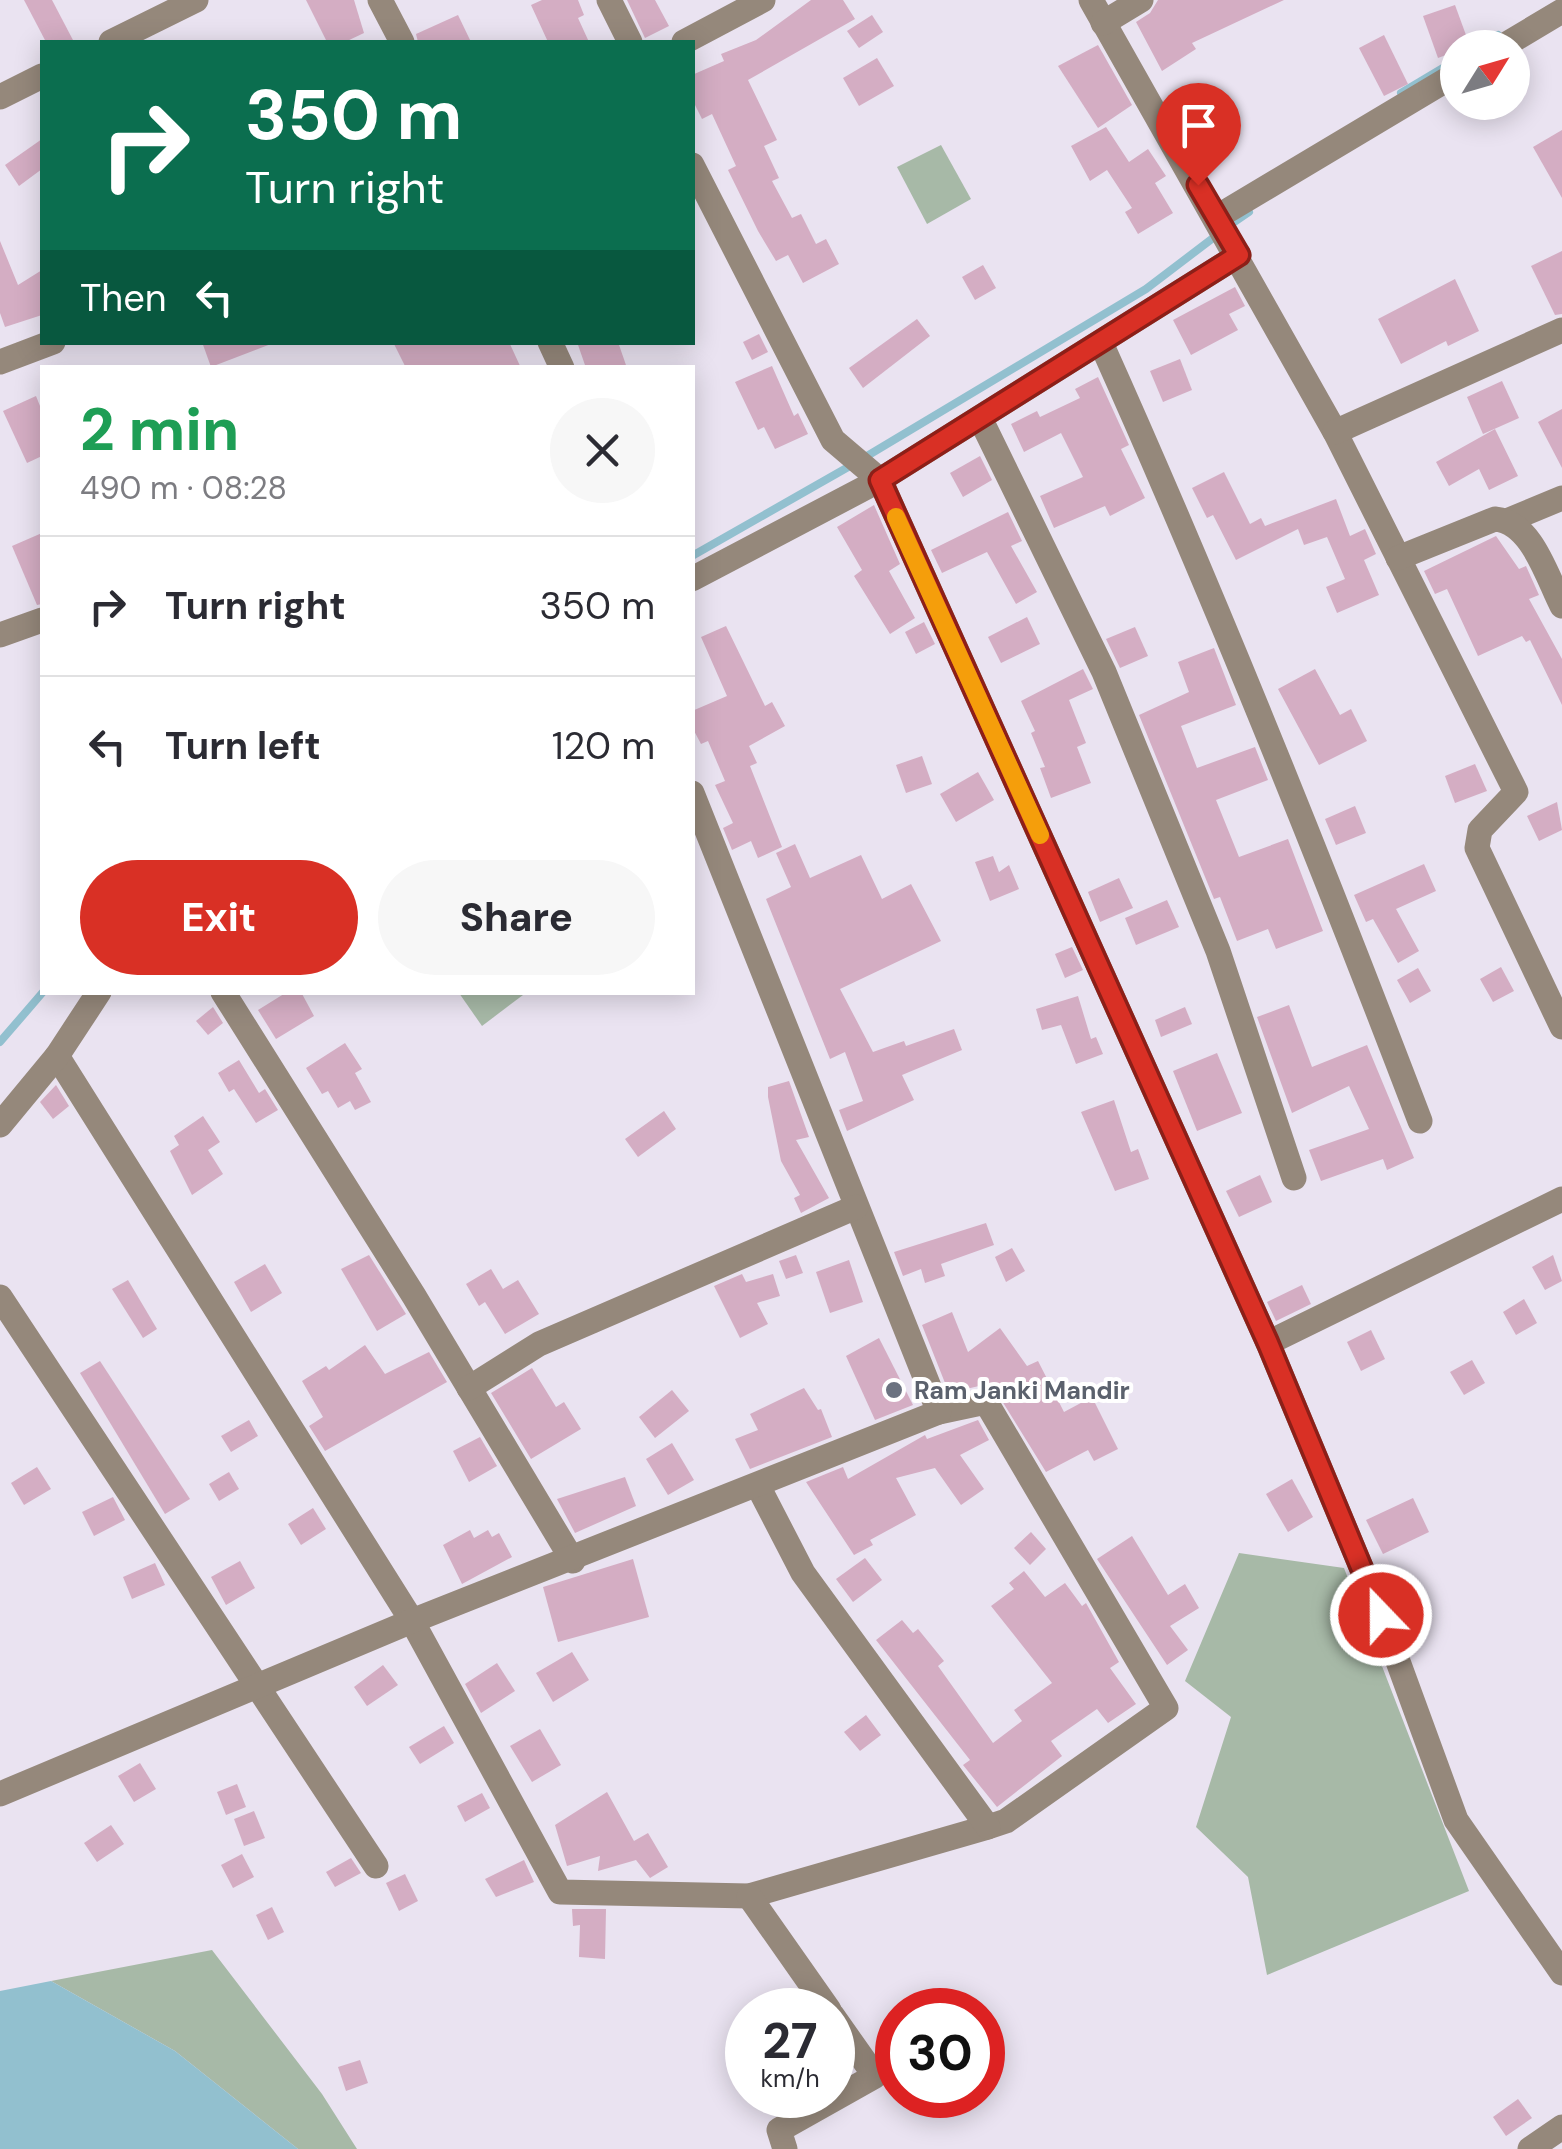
<!DOCTYPE html>
<html lang="en">
<head>
<meta charset="utf-8">
<style>
  :root { --surface:#fff; --page:#f7f7f7; --text:#2b2b33; --muted:#7c7c81; --line:#e1e1e2; --accent:#d93025 }
  body { margin:0; font-family:"DM Sans",sans-serif; background:var(--page); color:var(--text); height:100vh; display:flex; flex-direction:column; font-size:38px; white-space:nowrap }
  * { box-sizing:border-box; margin:0 }
  p { font-size:32px; color:var(--muted) }
  .icon { flex:none; width:55px; height:55px; fill:none; stroke:currentColor; stroke-width:2; stroke-linecap:round; stroke-linejoin:round }
  .map { position:relative; flex:1; overflow:hidden }
  .sheet { position:absolute; left:40px; top:365px; width:655px; height:630px; display:flex; flex-direction:column; background:var(--surface); border-radius:0px; box-shadow:0 5px 25px #0003 }
  .sheet>* { flex:none }
  .top-card { position:absolute; left:40px; top:40px; width:655px; height:305px; border-radius:0px; box-shadow:0 5px 25px #0003; background:#0b6e4f; color:#fff; overflow:hidden }
  .needle { width:65px; rotate:53deg }
  .fabs { position:absolute; left:1440px; top:30px; display:grid; gap:20px }
  .fabs a { display:grid; place-items:center; width:90px; height:90px; border-radius:50%; background:var(--surface); box-shadow:0 5px 25px #0003; font-size:50px }
  .speed { position:absolute; left:725px; top:1988px; display:flex; gap:20px; font-size:50px; font-weight:700; text-align:center }
  .speed>* { display:grid; place-content:center; width:130px; height:130px; border-radius:50%; background:var(--surface); box-shadow:0 5px 25px #0003; line-height:1 }
  .speed small { font-size:25px; font-weight:400 }
  .speed .limit { border:15px solid #d22; background:#fff; color:#111 }
  .pin { position:absolute; display:grid; place-items:center; width:85px; height:85px; color:#fff; margin:-102px -42px; border-radius:50% 50% 50% 0; rotate:-45deg; box-shadow:0 0 10px #0007 }
  .pin .icon { rotate:45deg }
  .me { position:absolute; width:110px; margin:-55px; rotate:338deg; stroke-linejoin:round; filter:drop-shadow(0 0 8px #0008) }
  .turn { display:flex; align-items:center; gap:35px; height:210px; padding:0 40px; font-size:45px }
  .turn .icon { width:130px; height:130px; stroke-width:2.5 }
  .turn b { display:block; font-size:70px; line-height:85px }
  .then { display:flex; align-items:center; height:95px; padding:0 40px; background:#0003; gap:20px; font-size:38px }
  .round { display:grid; place-items:center; flex:none; width:105px; height:105px; border-radius:52px; background:var(--page) }
  .headline { display:flex; align-items:center; justify-content:space-between; height:170px; padding:0 40px }
  h1 { font-size:60px; font-weight:800; line-height:75px; color:#1e9e55 }
  .action { display:flex; gap:20px; margin-top:auto; padding:20px 40px }
  .action a { flex:1; height:115px; border-radius:60px; background:var(--accent); color:#fff; font-size:40px; font-weight:800; line-height:115px; text-align:center }
  .action a+a { background:var(--page); color:var(--text) }
  ul { padding:0; list-style:none }
  li { display:flex; align-items:center; gap:30px; height:140px; padding:0 40px; border-top:2px solid var(--line) }
  li div { flex:1 }
  li b { display:block; font-size:38px }
  li em { font-style:normal }
  .map>svg:first-child { display:block }
</style>
</head>
<body>
<div class="map">
<svg width="1562" height="2149" viewBox="0 0 1562 2149">
  <rect width="100%" height="100%" fill="#eae3f1"/>
  <g fill="#a7b9a7">
    <polygon points="941,145 971,199 927,224 897,167"/>
    <polygon points="527,992 482,1026 459,993 459,992"/>
    <polygon points="1239,1553 1344,1568 1469,1891 1267,1975 1248,1877 1196,1827 1231,1717 1185,1681"/>
    <polygon points="212,1950 322,2094 357,2149 298,2149 175,2051 51,1981"/>
  </g>
  <polygon fill="#92c0cf" points="51,1981 175,2051 298,2149 0,2149 0,1991"/>
  <g fill="none" stroke-linecap="round" stroke-linejoin="round">
    <g stroke="#92c0cf" stroke-width="8">
      <polyline points="1477,48 1498,35"/>
      <polyline points="1401,93 1458,59"/>
      <polyline points="1230,225 1249,212"/>
      <polyline points="862,459 1146,289 1217,235"/>
      <polyline points="692,556 850,466"/>
      <polyline points="0,1042 43,992"/>
    </g>
  </g>
  <g fill="#d4adc3">
    <polygon points="24,0 52,0 74,42 46,42"/>
    <polygon points="306,0 354,0 364,33 345,42 327,42"/>
    <polygon points="542,0 578,0 584,15 578,18 589,42 548,42 531,5"/>
    <polygon points="627,0 655,0 669,26 645,38"/>
    <polygon points="811,0 843,0 855,19 748,80 777,140 764,146 779,178 772,181 792,218 801,214 816,244 826,239 839,264 803,283 788,255 776,261 758,231 728,170 736,166 712,114 702,119 692,99 692,75 724,61 721,54 756,40"/>
    <polygon points="1158,0 1284,0 1192,43 1196,49 1162,71 1136,22 1150,13"/>
    <polygon points="1455,5 1470,46 1438,58 1423,16"/>
    <polygon points="458,15 471,42 418,42 416,34"/>
    <polygon points="872,15 883,32 859,48 847,31"/>
    <polygon points="1384,35 1408,84 1384,96 1359,48"/>
    <polygon points="1098,45 1132,105 1098,128 1058,66"/>
    <polygon points="877,58 894,86 859,106 843,78"/>
    <polygon points="1106,127 1129,162 1148,149 1166,176 1155,183 1173,213 1138,234 1125,212 1132,208 1107,170 1090,181 1071,146"/>
    <polygon points="1562,130 1562,198 1533,147"/>
    <polygon points="42,139 42,169 19,186 5,165"/>
    <polygon points="0,241 18,285 42,270 42,315 5,327 0,313"/>
    <polygon points="1562,251 1562,314 1555,315 1531,266"/>
    <polygon points="983,265 996,288 975,300 962,277"/>
    <polygon points="1455,279 1479,331 1448,346 1446,341 1401,364 1378,319"/>
    <polygon points="1235,287 1245,306 1229,314 1238,330 1191,355 1173,320"/>
    <polygon points="917,319 930,336 863,388 849,368"/>
    <polygon points="759,334 768,352 752,360 743,342"/>
    <polygon points="202,342 271,342 271,344 211,367"/>
    <polygon points="393,342 509,342 521,368 406,368"/>
    <polygon points="577,342 618,342 627,368 586,368"/>
    <polygon points="1180,359 1192,390 1163,402 1150,371"/>
    <polygon points="772,366 794,416 798,413 808,434 775,449 764,427 758,430 735,382"/>
    <polygon points="1098,377 1129,445 1121,449 1145,498 1110,516 1105,506 1054,528 1040,496 1083,477 1061,433 1024,452 1011,424 1037,411 1040,417 1080,398 1075,389"/>
    <polygon points="1502,381 1519,418 1483,434 1467,397"/>
    <polygon points="36,396 42,411 42,456 27,463 3,411"/>
    <polygon points="1562,409 1562,468 1538,422"/>
    <polygon points="1495,429 1518,476 1489,490 1479,469 1449,486 1436,462"/>
    <polygon points="980,456 992,480 963,497 950,473"/>
    <polygon points="1224,472 1250,524 1261,518 1265,526 1336,499 1350,536 1365,529 1376,554 1364,560 1379,595 1337,613 1326,587 1345,579 1327,537 1304,545 1298,529 1236,560 1213,515 1207,518 1192,488"/>
    <polygon points="874,505 900,564 889,571 915,618 890,634 854,576 862,570 837,527"/>
    <polygon points="1008,512 1022,541 1011,546 1037,592 1016,604 987,552 942,573 931,550"/>
    <polygon points="42,533 42,604 37,605 12,546"/>
    <polygon points="1496,536 1519,569 1526,566 1539,595 1529,599 1562,659 1562,705 1530,640 1526,642 1522,636 1478,656 1447,589 1435,594 1424,571"/>
    <polygon points="1027,617 1040,644 1001,663 988,637"/>
    <polygon points="924,622 935,644 916,654 905,632"/>
    <polygon points="726,626 765,706 772,702 785,726 749,746 757,763 750,766 782,847 758,858 751,841 732,850 723,828 733,823 715,785 725,781 708,741 701,744 692,727 692,711 727,696 701,637"/>
    <polygon points="1135,627 1148,656 1120,668 1106,639"/>
    <polygon points="1214,648 1236,705 1181,726 1197,768 1255,747 1268,780 1216,800 1239,857 1288,839 1323,931 1276,949 1268,929 1237,941 1220,897 1214,899 1139,715 1189,692 1178,662"/>
    <polygon points="1083,669 1093,689 1069,700 1086,743 1077,747 1091,783 1051,798 1040,768 1045,767 1031,733 1035,731 1021,701"/>
    <polygon points="1315,669 1340,715 1351,709 1367,741 1319,765 1278,689"/>
    <polygon points="922,756 932,784 906,793 896,765"/>
    <polygon points="1475,764 1487,791 1455,803 1445,776"/>
    <polygon points="978,772 994,800 956,822 940,794"/>
    <polygon points="1557,802 1562,830 1539,841 1527,816"/>
    <polygon points="1355,806 1366,833 1336,845 1325,819"/>
    <polygon points="795,844 810,878 861,855 882,899 911,884 941,941 840,989 873,1052 904,1041 906,1046 954,1029 962,1050 902,1075 914,1100 847,1131 839,1110 863,1101 845,1052 830,1059 766,899 791,887 776,853"/>
    <polygon points="993,856 999,872 1009,865 1019,889 990,901 975,862"/>
    <polygon points="1424,864 1436,891 1396,909 1419,951 1398,963 1373,919 1366,922 1354,895"/>
    <polygon points="1119,878 1133,908 1100,922 1088,892"/>
    <polygon points="1167,900 1179,927 1136,945 1125,918"/>
    <polygon points="1072,947 1083,970 1065,978 1055,954"/>
    <polygon points="1501,967 1514,991 1493,1002 1480,979"/>
    <polygon points="1418,968 1431,991 1410,1003 1397,980"/>
    <polygon points="287,992 301,992 314,1016 276,1039 258,1010"/>
    <polygon points="1078,996 1091,1039 1096,1037 1103,1054 1076,1064 1061,1025 1042,1030 1036,1009"/>
    <polygon points="1289,1005 1312,1067 1367,1045 1414,1158 1387,1170 1383,1159 1321,1181 1309,1150 1369,1129 1349,1086 1292,1113 1257,1017"/>
    <polygon points="213,1007 223,1023 208,1035 196,1021"/>
    <polygon points="1185,1007 1192,1024 1161,1037 1155,1020"/>
    <polygon points="345,1043 362,1069 355,1073 371,1102 355,1110 350,1101 338,1108 328,1091 322,1094 306,1068"/>
    <polygon points="1217,1053 1242,1113 1197,1131 1173,1071"/>
    <polygon points="239,1060 259,1093 265,1089 278,1110 256,1123 234,1089 229,1092 218,1073"/>
    <polygon points="789,1081 809,1137 796,1140 829,1198 801,1213 794,1198 800,1195 781,1161 768,1097 768,1087"/>
    <polygon points="56,1085 69,1106 53,1119 40,1102"/>
    <polygon points="1114,1100 1131,1152 1138,1149 1149,1179 1115,1191 1081,1112"/>
    <polygon points="664,1111 676,1129 638,1157 625,1139"/>
    <polygon points="203,1116 220,1142 208,1150 223,1174 192,1195 170,1151 179,1145 174,1136"/>
    <polygon points="1260,1175 1272,1202 1239,1217 1226,1191"/>
    <polygon points="986,1223 994,1245 941,1264 945,1276 925,1283 921,1269 903,1276 894,1252"/>
    <polygon points="1012,1248 1025,1271 1006,1282 995,1257"/>
    <polygon points="369,1255 406,1314 377,1331 341,1269"/>
    <polygon points="796,1255 803,1273 786,1279 779,1261"/>
    <polygon points="1553,1255 1562,1281 1545,1290 1532,1267"/>
    <polygon points="849,1260 863,1302 830,1313 816,1272"/>
    <polygon points="265,1264 282,1293 251,1312 234,1282"/>
    <polygon points="491,1269 503,1289 518,1280 539,1314 505,1334 485,1302 479,1306 466,1284"/>
    <polygon points="742,1274 746,1282 773,1274 780,1296 757,1303 768,1324 740,1338 714,1286"/>
    <polygon points="128,1280 157,1329 143,1338 112,1289"/>
    <polygon points="1302,1285 1311,1304 1276,1321 1267,1302"/>
    <polygon points="1524,1299 1537,1323 1516,1335 1503,1312"/>
    <polygon points="952,1312 968,1352 1000,1328 1027,1366 1038,1361 1064,1412 1092,1397 1118,1449 1094,1461 1088,1450 1046,1472 994,1388 979,1386 949,1393 922,1325"/>
    <polygon points="1371,1330 1385,1359 1361,1371 1347,1342"/>
    <polygon points="879,1338 913,1405 875,1420 846,1356"/>
    <polygon points="365,1345 385,1374 429,1352 447,1382 325,1451 309,1426 323,1417 302,1381 326,1366 329,1370"/>
    <polygon points="1472,1360 1485,1383 1464,1395 1450,1372"/>
    <polygon points="100,1361 190,1499 165,1514 80,1373"/>
    <polygon points="532,1368 556,1407 564,1402 581,1429 531,1459 491,1393"/>
    <polygon points="804,1388 818,1410 821,1409 832,1437 750,1469 735,1439 758,1430 750,1414"/>
    <polygon points="672,1390 689,1411 655,1438 639,1417"/>
    <polygon points="249,1420 258,1436 231,1452 221,1436"/>
    <polygon points="978,1420 989,1440 960,1455 984,1489 961,1505 935,1468 896,1478 916,1515 870,1540 873,1545 854,1555 806,1482 843,1467 848,1479 925,1435 927,1439"/>
    <polygon points="480,1437 497,1466 469,1482 453,1451"/>
    <polygon points="672,1443 694,1480 668,1495 646,1459"/>
    <polygon points="37,1467 51,1489 24,1505 11,1483"/>
    <polygon points="229,1472 239,1489 219,1501 209,1484"/>
    <polygon points="625,1477 636,1506 575,1533 557,1499"/>
    <polygon points="1292,1479 1313,1517 1288,1532 1266,1494"/>
    <polygon points="113,1497 125,1520 94,1536 82,1512"/>
    <polygon points="1413,1498 1429,1532 1383,1554 1366,1520"/>
    <polygon points="313,1508 326,1529 301,1545 288,1524"/>
    <polygon points="470,1530 474,1538 488,1530 492,1537 499,1533 512,1557 462,1584 443,1545"/>
    <polygon points="1031,1532 1046,1549 1030,1565 1014,1548"/>
    <polygon points="1132,1536 1168,1595 1185,1584 1199,1608 1170,1626 1188,1650 1167,1665 1097,1559"/>
    <polygon points="865,1558 882,1580 853,1602 836,1579"/>
    <polygon points="633,1559 649,1617 558,1642 543,1587"/>
    <polygon points="240,1561 255,1588 226,1605 211,1577"/>
    <polygon points="155,1563 165,1585 132,1599 123,1577"/>
    <polygon points="1024,1571 1045,1597 1065,1583 1082,1606 1086,1603 1119,1662 1110,1668 1136,1704 1108,1723 1097,1709 1051,1741 1062,1756 997,1807 963,1765 970,1760 876,1640 902,1620 913,1633 918,1629 944,1661 938,1666 993,1743 1022,1721 1014,1710 1052,1683 991,1606 1014,1589 1009,1583"/>
    <polygon points="572,1652 589,1680 553,1702 536,1673"/>
    <polygon points="497,1663 515,1691 481,1713 465,1684"/>
    <polygon points="383,1665 398,1685 367,1706 354,1687"/>
    <polygon points="866,1715 881,1735 860,1751 844,1732"/>
    <polygon points="444,1726 454,1743 420,1764 409,1747"/>
    <polygon points="540,1729 561,1765 532,1782 510,1746"/>
    <polygon points="140,1763 156,1789 134,1802 118,1776"/>
    <polygon points="237,1784 246,1807 226,1815 217,1792"/>
    <polygon points="607,1792 634,1841 648,1833 668,1867 650,1878 636,1860 598,1871 600,1856 567,1866 555,1825"/>
    <polygon points="482,1793 490,1808 465,1822 457,1806"/>
    <polygon points="254,1811 265,1838 244,1846 234,1819"/>
    <polygon points="111,1825 124,1844 97,1862 84,1843"/>
    <polygon points="242,1854 254,1877 233,1888 221,1865"/>
    <polygon points="351,1858 361,1873 335,1887 326,1872"/>
    <polygon points="524,1860 534,1882 496,1897 485,1879"/>
    <polygon points="405,1874 418,1901 399,1911 386,1883"/>
    <polygon points="272,1907 284,1932 268,1940 256,1915"/>
    <polygon points="572,1909 606,1909 605,1959 579,1957 580,1925 573,1926"/>
    <polygon points="360,2060 368,2083 346,2091 338,2067"/>
    <polygon points="1518,2099 1532,2118 1506,2136 1493,2117"/>
  </g>
  <g fill="none" stroke-linecap="round" stroke-linejoin="round">
    <g stroke="#95887b" stroke-width="25">
      <polyline points="380,0 402,42"/>
      <polyline points="609,0 630,42"/>
      <polyline points="1091,0 1335,432 1516,792 1480,830 1477,848 1562,1027"/>
      <polyline points="1103,23 1141,0"/>
      <polyline points="111,42 196,0"/>
      <polyline points="684,42 763,0"/>
      <polyline points="1500,48 1562,11"/>
      <polyline points="0,97 42,76"/>
      <polyline points="692,165 833,440 880,480 1268,1343 1381,1615 1456,1820 1562,1973"/>
      <polyline points="1217,217 1458,73"/>
      <polyline points="550,342 562,368"/>
      <path d="M1101 343C1216 599 1320 859 1420 1121"/>
      <polyline points="0,362 53,342"/>
      <polyline points="980,418 1104,672 1218,951 1294,1178"/>
      <polyline points="1335,432 1562,330"/>
      <polyline points="1509,520 1562,498"/>
      <path d="M1398 558 1495 519C1532 522 1547 577 1562 606"/>
      <polyline points="692,579 880,480 1239,255"/>
      <polyline points="0,635 42,620"/>
      <polyline points="223,992 414,1296 573,1561"/>
      <polyline points="57,1056 412,1621 560,1892 749,1896 988,1827 1006,1821 1166,1708 986,1402 939,1412 692,793"/>
      <polyline points="0,1125 57,1056 99,992"/>
      <polyline points="0,1297 376,1866"/>
      <polyline points="1268,1343 1562,1199"/>
      <polyline points="469,1388 539,1344 856,1207"/>
      <polyline points="758,1486 803,1573 988,1827"/>
      <polyline points="0,1794 412,1621 939,1412"/>
      <polyline points="749,1896 829,2010"/>
      <polyline points="785,2149 779,2130 875,2076 832,2015"/>
      <polyline points="1530,2149 1562,2127"/>
    </g>
  </g>
  <g fill="none" stroke-linecap="round" stroke-linejoin="round">
    <g stroke="#8d1f18" stroke-width="25">
      <polyline id="route" points="1198,185 1239,255 880,480 1268,1343 1381,1615"/>
    </g>
    <use href="#route" stroke="#d93025" stroke-width="18"/>
    <polyline stroke="#f59e0b" stroke-width="18" points="896,517 1040,835"/>
  </g>
  <circle fill="#6b7280" stroke="#fff" stroke-width="4" cx="894" cy="1390" r="10"/>
  <g text-anchor="middle" stroke-width="8" stroke-linejoin="round" paint-order="stroke">
    <g font-size="25" font-weight="bold" fill="#5b616d" stroke="#fff" text-anchor="start">
      <text x="914" y="1399">Ram Janki Mandir</text>
    </g>
  </g>
</svg>
<div class="fabs">
<a><svg class="needle" viewBox="-14 -14 28 28"><path d="M0-13l5 13h-10z" fill="#e53935"/><path d="M0 13l5-13h-10z" fill="#7c7c81"/></svg></a>
</div>
<div class="speed"><div>27<small>km/h</small></div><div class="limit">30</div></div>
<div class="pin" style="left:1198px;top:185px;background:#d93025"><svg class="icon" aria-label="arrive" viewBox="0 0 24 24"><path d="M6 21V4h12l-3 4 3 4H6"/></svg></div>
<svg class="me" style="left:1381px;top:1615px" viewBox="-20 -20 40 40"><circle r="17" fill="#d93025" stroke="#fff" stroke-width="3"/><path d="M0-11L8 9 0 5-8 9z" fill="#fff"/></svg>
<div class="top-card">
<div class="turn"><svg class="icon" aria-label="right" viewBox="0 0 24 24"><path d="M7 20v-9h11M14 6l5 5-5 5"/></svg><div><b>350 m</b>Turn right</div></div>
<div class="then">Then<svg class="icon" aria-label="left" viewBox="0 0 24 24"><path d="M17 20v-9H6M10 6l-5 5 5 5"/></svg></div>
</div>
<section class="sheet">
<div class="headline"><div><h1>2 min</h1><p>490 m · 08:28</p></div><a class="round"><svg class="icon" aria-label="close" viewBox="0 0 24 24"><path d="M6 6l12 12M18 6L6 18"/></svg></a></div>
<ul>
<li><svg class="icon" aria-label="right" viewBox="0 0 24 24"><path d="M7 20v-9h11M14 6l5 5-5 5"/></svg><div><b>Turn right</b></div><em>350 m</em></li>
<li><svg class="icon" aria-label="left" viewBox="0 0 24 24"><path d="M17 20v-9H6M10 6l-5 5 5 5"/></svg><div><b>Turn left</b></div><em>120 m</em></li>
</ul>
<div class="action"><a>Exit</a><a>Share</a></div>
</section>
</div>
</body>
</html>
